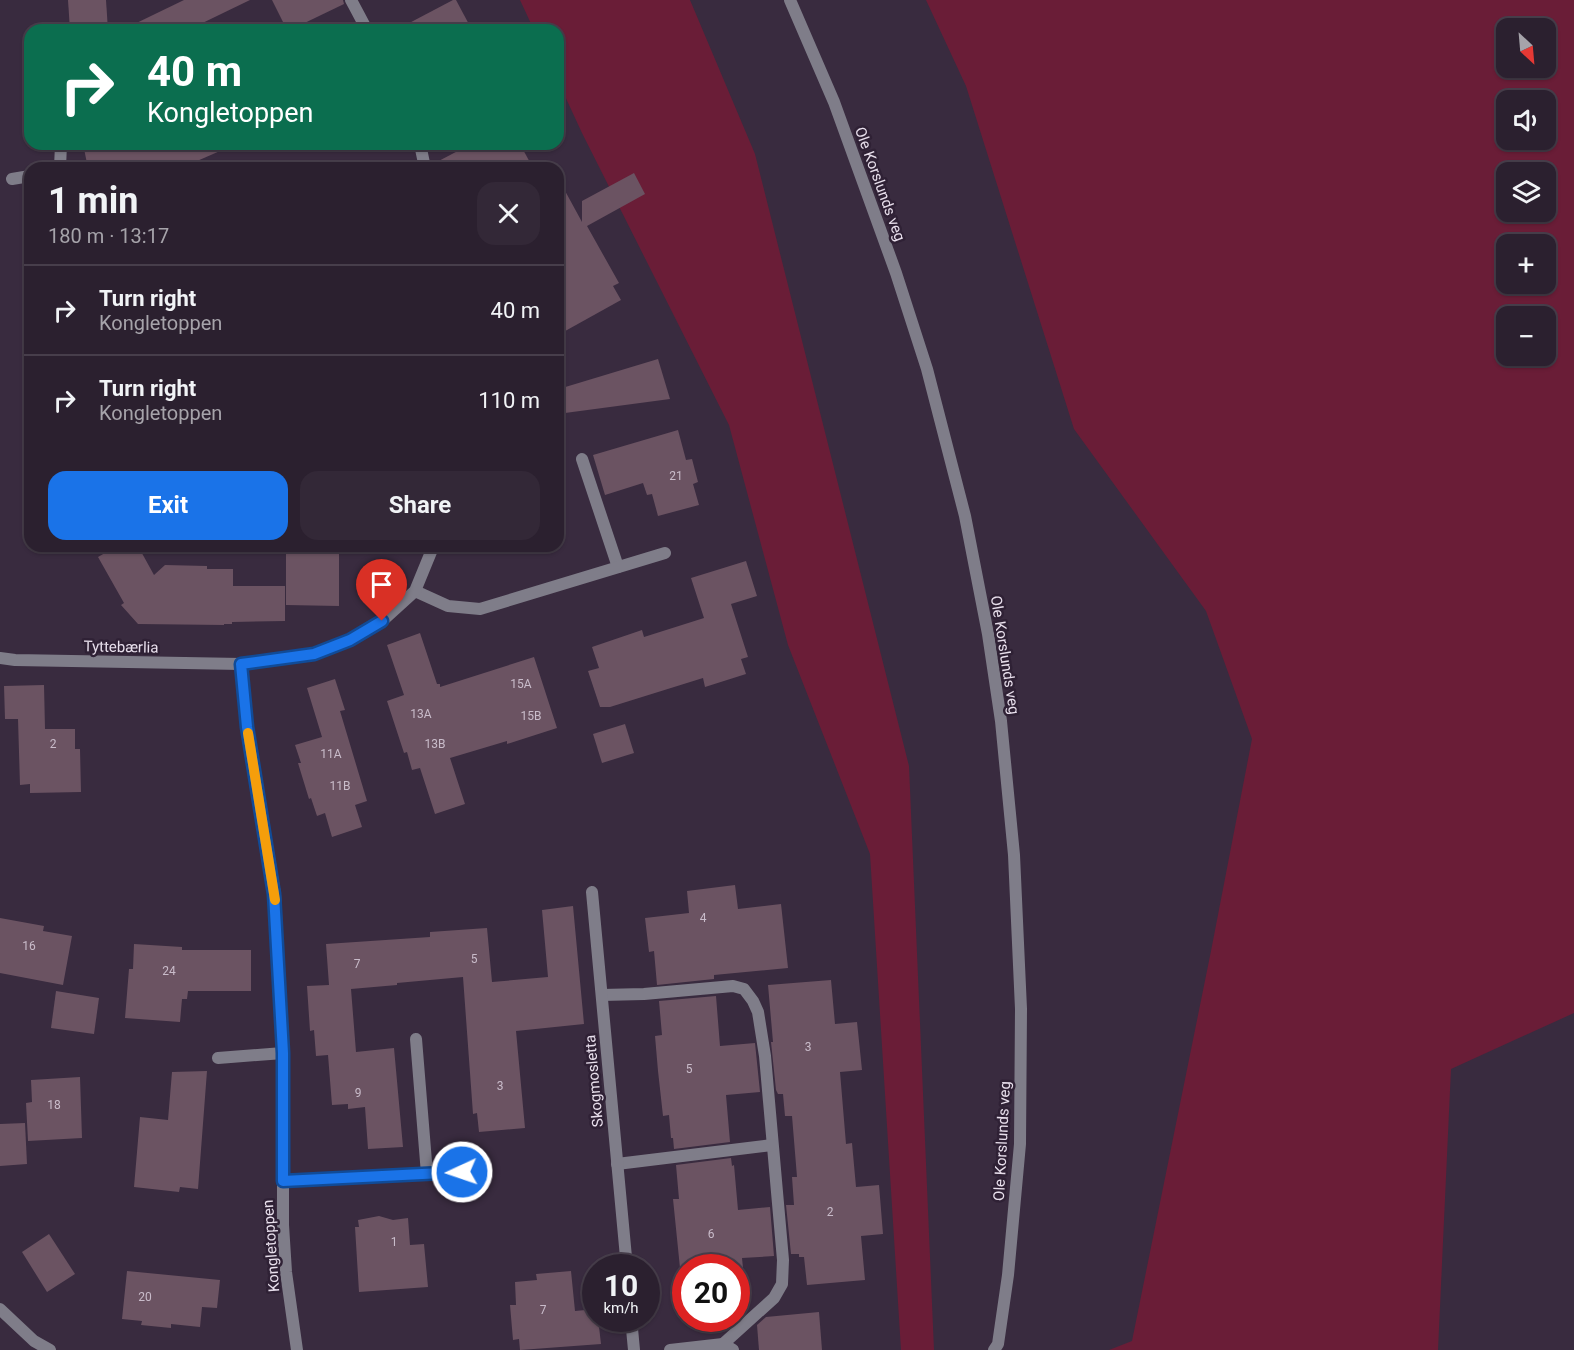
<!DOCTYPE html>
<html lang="en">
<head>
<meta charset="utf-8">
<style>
  :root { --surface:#2b202f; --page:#332837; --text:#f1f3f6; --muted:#a6a3aa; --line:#473e4b; --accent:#1a73e8 }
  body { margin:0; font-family:Roboto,sans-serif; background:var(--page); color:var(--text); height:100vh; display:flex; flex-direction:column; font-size:22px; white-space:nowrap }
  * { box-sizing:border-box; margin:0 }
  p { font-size:20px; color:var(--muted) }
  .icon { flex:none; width:33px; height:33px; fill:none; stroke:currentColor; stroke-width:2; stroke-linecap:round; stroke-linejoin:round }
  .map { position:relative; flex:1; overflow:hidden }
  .details { position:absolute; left:24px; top:162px; width:540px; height:390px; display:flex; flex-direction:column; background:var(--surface); border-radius:18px; box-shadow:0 2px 4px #0004,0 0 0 2px var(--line) }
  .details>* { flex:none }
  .hud { position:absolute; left:24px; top:24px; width:540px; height:126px; border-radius:18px; box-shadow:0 2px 4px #0004,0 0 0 2px var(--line); background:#0b6e4f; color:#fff; overflow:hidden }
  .needle { width:39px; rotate:154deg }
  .buttons { position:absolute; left:1496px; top:18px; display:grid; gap:12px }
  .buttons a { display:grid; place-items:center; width:60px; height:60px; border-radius:12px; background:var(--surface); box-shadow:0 2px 4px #0004,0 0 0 2px var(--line); font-size:30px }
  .speed { position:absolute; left:582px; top:1254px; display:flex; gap:12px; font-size:30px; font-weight:700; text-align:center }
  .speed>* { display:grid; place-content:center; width:78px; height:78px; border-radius:50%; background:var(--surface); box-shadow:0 2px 4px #0004,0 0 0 2px var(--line); line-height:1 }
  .speed small { font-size:15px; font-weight:400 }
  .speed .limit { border:9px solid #d22; background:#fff; color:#111 }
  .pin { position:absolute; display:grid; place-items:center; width:51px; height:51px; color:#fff; margin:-62px -26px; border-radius:50% 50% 50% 0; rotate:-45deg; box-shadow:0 0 6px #0007 }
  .pin .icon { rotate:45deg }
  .me { position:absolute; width:66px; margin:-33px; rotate:267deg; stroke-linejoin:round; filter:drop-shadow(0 0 4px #0008) }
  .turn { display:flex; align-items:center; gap:21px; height:126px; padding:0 24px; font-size:27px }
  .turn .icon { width:78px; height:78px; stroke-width:2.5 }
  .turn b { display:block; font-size:42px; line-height:51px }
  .round { display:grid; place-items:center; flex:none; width:63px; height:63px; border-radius:18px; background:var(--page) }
  .head { display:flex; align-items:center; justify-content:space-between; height:102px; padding:0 24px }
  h1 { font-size:36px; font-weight:700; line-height:45px }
  .primary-button { display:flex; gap:12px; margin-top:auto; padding:12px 24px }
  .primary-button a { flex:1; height:69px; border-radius:18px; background:var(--accent); color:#fff; font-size:24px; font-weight:700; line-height:69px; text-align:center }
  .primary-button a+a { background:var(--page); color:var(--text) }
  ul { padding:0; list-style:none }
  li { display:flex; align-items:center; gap:18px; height:90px; padding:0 24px; border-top:2px solid var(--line) }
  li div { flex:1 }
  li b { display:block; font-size:22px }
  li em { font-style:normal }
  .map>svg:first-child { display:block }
</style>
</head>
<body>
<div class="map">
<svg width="1574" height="1350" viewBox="0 0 1574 1350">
  <rect width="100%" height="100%" fill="#392b3f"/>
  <g fill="#6a1d37" fill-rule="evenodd">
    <polygon points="520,0 690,0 755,154 909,766 934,1350 901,1350 870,854 788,645 729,425 582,133 558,81 558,30 534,30"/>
    <path d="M926 0H1574V1013L1451 1069 1438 1350H1109L1132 1341 1211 951 1252 739 1206 611 1074 429 966 86ZM1506 28H1545V68H1506ZM1506 100H1545V140H1506ZM1506 172H1545V212H1506ZM1506 244H1545V284H1506ZM1506 316H1545V356H1506Z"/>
  </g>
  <g fill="#6b5362">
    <polygon points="68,0 106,0 108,30 70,30"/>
    <polygon points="184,0 250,0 188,30 122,30"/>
    <polygon points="272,0 343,0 344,4 290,30 287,30"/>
    <polygon points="453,0 456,0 472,30 396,30"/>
    <polygon points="83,144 236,144 181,168 88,168"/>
    <polygon points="471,144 520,144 533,168 433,168 433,164"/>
    <polygon points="634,173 645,194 587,226 619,283 613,286 621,300 558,335 558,178 582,222 582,201"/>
    <polygon points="658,359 670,399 565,413 562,388"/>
    <polygon points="678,430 686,460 692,459 698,482 693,484 699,505 658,516 652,494 647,495 643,483 605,495 593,455"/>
    <polygon points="117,546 138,546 154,575 165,565 207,566 207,569 233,569 233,586 285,586 285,621 232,622 232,624 224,624 224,625 138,624 121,605 124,603 98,557"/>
    <polygon points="291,546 339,546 339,606 286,605 286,554 291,554"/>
    <polygon points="746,561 757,596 731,604 748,657 741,659 746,674 705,687 703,678 610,707 600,707 588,671 599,668 592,647 642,630 644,637 704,618 691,578"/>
    <polygon points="420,633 437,684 440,684 440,687 534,657 557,728 507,744 507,741 450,758 465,804 435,814 420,768 412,770 407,752 404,753 387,701 404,695 387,645"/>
    <polygon points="335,679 345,710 340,711 367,801 355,805 362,827 332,837 325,813 317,816 311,798 309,799 298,763 301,763 295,745 322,737 307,688"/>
    <polygon points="44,685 45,729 75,729 75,749 80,749 81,792 30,793 30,784 20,785 18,719 5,719 4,686"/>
    <polygon points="625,724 634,753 602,763 593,734"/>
    <polygon points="735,885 738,909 781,904 788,968 714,975 714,979 657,985 654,951 649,952 645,918 689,913 687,891"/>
    <polygon points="573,906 584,1024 516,1031 525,1128 479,1132 477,1113 473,1114 463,977 397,983 397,985 351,989 356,1052 394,1048 403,1147 368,1149 365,1107 348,1109 348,1104 332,1105 328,1055 316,1056 314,1030 310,1031 307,986 329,985 326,944 430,937 430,932 487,928 492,982 548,977 542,910"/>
    <polygon points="0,918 44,926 43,931 72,936 63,985 0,973"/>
    <polygon points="134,944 182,947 182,950 251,950 251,991 188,991 187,999 182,999 180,1022 125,1018 129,969 133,969"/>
    <polygon points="831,980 835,1024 857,1022 862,1070 840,1072 846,1144 852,1143 856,1187 879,1185 883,1234 861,1236 865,1280 807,1285 804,1257 799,1257 799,1254 791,1254 786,1205 794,1205 792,1177 797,1177 792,1116 785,1116 783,1094 778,1094 776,1090 771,1042 773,1042 768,985"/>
    <polygon points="56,991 99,998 94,1034 51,1028"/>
    <polygon points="716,996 720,1046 755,1043 760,1092 726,1095 730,1142 674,1149 673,1138 671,1138 669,1115 663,1116 658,1071 655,1036 662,1035 659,1001"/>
    <polygon points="207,1071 198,1189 180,1187 179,1192 134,1187 140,1117 168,1120 172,1072"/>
    <polygon points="80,1077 82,1138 28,1141 26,1103 32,1102 31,1080"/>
    <polygon points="25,1123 27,1164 0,1166 0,1124"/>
    <polygon points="731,1158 732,1166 734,1165 738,1210 770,1207 774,1256 742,1258 743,1268 680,1268 673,1199 679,1199 676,1165"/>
    <polygon points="379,1216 393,1220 408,1218 410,1245 424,1244 428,1287 359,1292 355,1227 359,1227 358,1220"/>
    <polygon points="49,1234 75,1274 47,1292 22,1252"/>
    <polygon points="127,1271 220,1280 217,1308 202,1307 200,1327 171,1324 171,1328 141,1325 142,1321 122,1319"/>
    <polygon points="571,1271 575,1311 596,1309 596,1318 598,1318 601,1344 520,1350 519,1339 513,1340 510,1305 516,1305 515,1282 537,1280 536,1274"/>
    <polygon points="819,1312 822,1350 759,1350 757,1325 766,1317"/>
  </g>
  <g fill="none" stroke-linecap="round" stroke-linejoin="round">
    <g stroke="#7f7d89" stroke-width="12">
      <polyline points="60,168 61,144"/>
      <polyline points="12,179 30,176"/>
      <polyline points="582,459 618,567"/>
      <polyline points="415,591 448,606 480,609 665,553"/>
      <polyline points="602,995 644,994 733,986 744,989 753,1001 758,1012 765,1056 783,1260 782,1284 774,1298 723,1344"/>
      <polyline points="416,1039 427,1174"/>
      <polyline points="218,1058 283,1053"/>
      <polyline points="617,1164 772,1145"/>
      <polyline points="283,1181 462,1172"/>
      <polyline points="0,1309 34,1341 50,1350"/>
      <polyline points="670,1350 723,1344 733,1350"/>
    </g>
    <g stroke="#7f7d89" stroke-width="12">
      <polyline points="351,0 367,30"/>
      <polyline points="420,144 425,168"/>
      <polyline points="0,658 15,660 241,664 314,654 349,640 382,621 415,591 431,552 431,546"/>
      <polyline points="241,664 247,727 275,894 283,1053 283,1225 286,1272 297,1350"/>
      <polyline points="592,892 627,1268"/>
      <polyline points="631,1318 634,1350"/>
    </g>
    <polyline stroke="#7f7d89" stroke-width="12" points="790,0 834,102 896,273 927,369 965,516 988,634 1001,721 1014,855 1021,1009 1020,1144 1008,1275 998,1344 994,1350"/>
  </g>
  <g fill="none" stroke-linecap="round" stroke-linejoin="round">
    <g stroke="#114b97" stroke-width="15">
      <polyline id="route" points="382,621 350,640 314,654 241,664 247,727 274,894 283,1053 283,1181 462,1172"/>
    </g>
    <use href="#route" stroke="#1a73e8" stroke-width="10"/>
    <polyline stroke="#f59e0b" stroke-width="10" points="248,733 275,900"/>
  </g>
  <g text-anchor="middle" stroke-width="5" stroke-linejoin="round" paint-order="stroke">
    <g font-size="12" fill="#c9bcca">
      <text x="676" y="480">21</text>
      <text x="521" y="688">15A</text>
      <text x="421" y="718">13A</text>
      <text x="531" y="720">15B</text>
      <text x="53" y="748">2</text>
      <text x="435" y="748">13B</text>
      <text x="331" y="758">11A</text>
      <text x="340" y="790">11B</text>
      <text x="703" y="922">4</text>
      <text x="29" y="950">16</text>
      <text x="474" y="963">5</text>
      <text x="357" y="968">7</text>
      <text x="169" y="975">24</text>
      <text x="808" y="1051">3</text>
      <text x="689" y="1073">5</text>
      <text x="500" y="1090">3</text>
      <text x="358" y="1097">9</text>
      <text x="54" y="1109">18</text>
      <text x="830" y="1216">2</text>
      <text x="711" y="1238">6</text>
      <text x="394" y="1246">1</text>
      <text x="145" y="1301">20</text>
      <text x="543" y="1314">7</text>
    </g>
    <g font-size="15" fill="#e8dfec" stroke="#2f2135">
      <text transform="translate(880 184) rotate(70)" y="5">Ole Korslunds veg</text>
      <text transform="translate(121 647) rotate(1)" y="5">Tyttebærlia</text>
      <text transform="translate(1005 655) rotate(81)" y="5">Ole Korslunds veg</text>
      <text transform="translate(594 1081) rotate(-95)" y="5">Skogmosletta</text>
      <text transform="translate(1002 1141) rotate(-87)" y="5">Ole Korslunds veg</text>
      <text transform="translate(271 1246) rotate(-94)" y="5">Kongletoppen</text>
    </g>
  </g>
</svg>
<div class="buttons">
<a><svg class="needle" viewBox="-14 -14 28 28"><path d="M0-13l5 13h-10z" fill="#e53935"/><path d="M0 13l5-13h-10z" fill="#a6a3aa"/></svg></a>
<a><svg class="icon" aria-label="sound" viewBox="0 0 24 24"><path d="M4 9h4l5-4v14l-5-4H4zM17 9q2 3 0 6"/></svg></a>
<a><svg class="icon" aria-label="layers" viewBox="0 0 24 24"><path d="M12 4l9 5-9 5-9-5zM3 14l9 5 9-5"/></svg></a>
<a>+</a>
<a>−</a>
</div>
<div class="speed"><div>10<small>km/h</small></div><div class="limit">20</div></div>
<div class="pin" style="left:382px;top:621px;background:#d93025"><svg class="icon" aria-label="arrive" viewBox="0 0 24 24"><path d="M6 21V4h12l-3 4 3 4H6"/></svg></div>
<svg class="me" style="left:462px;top:1172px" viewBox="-20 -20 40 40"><circle r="17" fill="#1a73e8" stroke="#fff" stroke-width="3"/><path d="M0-11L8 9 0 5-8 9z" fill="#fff"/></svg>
<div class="hud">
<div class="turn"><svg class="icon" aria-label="right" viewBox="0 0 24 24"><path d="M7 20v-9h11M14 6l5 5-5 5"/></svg><div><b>40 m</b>Kongletoppen</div></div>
</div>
<section class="details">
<div class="head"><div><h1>1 min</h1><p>180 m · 13:17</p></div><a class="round"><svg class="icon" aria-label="close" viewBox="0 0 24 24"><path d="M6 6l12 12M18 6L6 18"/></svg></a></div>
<ul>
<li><svg class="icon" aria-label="right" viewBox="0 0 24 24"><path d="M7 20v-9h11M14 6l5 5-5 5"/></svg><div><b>Turn right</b><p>Kongletoppen</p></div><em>40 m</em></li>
<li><svg class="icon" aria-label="right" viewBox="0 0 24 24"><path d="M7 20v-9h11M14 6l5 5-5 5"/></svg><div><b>Turn right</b><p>Kongletoppen</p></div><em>110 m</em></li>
</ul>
<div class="primary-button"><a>Exit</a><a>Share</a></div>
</section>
</div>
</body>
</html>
